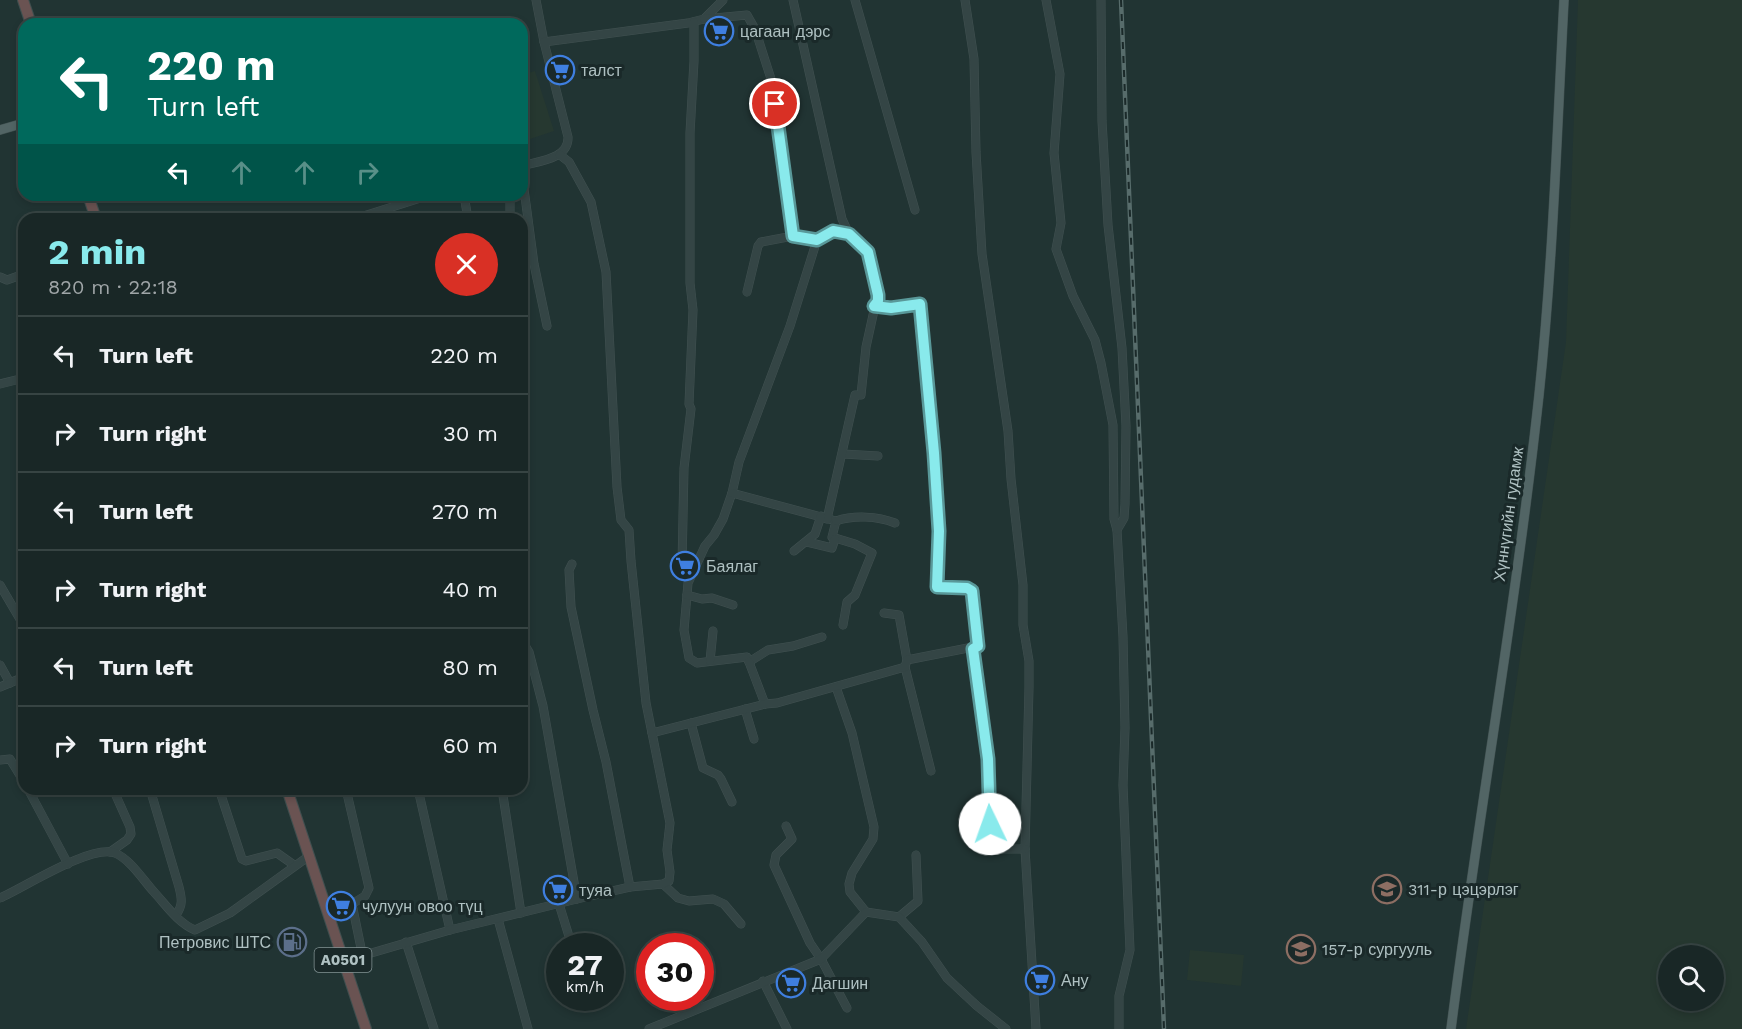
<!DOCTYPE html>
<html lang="en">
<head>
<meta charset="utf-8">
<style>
  :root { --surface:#192726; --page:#263332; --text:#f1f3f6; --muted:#9fa5a7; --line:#374443; --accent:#89eaec }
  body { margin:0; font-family:"Work Sans",sans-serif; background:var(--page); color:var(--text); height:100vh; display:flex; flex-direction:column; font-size:22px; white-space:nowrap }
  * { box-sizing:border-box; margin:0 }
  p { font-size:20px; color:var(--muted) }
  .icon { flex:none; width:33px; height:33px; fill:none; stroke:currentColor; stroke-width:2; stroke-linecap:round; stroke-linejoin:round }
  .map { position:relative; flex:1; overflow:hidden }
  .sheet { position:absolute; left:18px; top:213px; width:510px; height:582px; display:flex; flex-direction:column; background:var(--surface); border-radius:18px; box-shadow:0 3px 9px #0003,0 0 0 2px var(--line) }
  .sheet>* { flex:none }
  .banner { position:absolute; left:18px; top:18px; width:510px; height:183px; border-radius:18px; box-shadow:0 3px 9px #0003,0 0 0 2px var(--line); background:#00695c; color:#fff; overflow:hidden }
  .tools { position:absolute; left:1658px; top:945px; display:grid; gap:12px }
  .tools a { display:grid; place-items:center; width:66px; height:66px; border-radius:50%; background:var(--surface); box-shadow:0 3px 9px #0003,0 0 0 2px var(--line); font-size:30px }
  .speed { position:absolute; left:546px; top:933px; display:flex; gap:12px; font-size:30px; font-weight:700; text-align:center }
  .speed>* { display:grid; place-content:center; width:78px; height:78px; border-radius:50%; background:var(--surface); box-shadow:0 3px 9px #0003,0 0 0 2px var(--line); line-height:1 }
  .speed small { font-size:15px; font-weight:400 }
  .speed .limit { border:9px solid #d22; background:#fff; color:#111 }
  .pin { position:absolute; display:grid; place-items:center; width:51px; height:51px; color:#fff; margin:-26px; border:3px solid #fff; border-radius:50%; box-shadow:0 2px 6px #0007 }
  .me { position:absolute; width:66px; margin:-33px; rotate:357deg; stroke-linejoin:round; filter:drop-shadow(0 0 4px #0008) }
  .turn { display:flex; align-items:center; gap:21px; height:126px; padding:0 30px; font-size:27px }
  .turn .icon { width:78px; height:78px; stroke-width:2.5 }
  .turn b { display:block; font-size:42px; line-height:51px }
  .lanes { display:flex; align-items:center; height:57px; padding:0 30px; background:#0003; justify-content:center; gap:30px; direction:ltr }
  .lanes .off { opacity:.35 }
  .round { display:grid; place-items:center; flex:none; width:63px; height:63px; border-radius:32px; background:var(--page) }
  .summary { display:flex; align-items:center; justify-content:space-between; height:102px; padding:0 30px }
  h1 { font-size:36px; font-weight:700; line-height:45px; color:var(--accent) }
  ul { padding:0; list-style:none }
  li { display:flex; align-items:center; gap:18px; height:78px; padding:0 30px; border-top:2px solid var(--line) }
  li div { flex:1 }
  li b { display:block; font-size:22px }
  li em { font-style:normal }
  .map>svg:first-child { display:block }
</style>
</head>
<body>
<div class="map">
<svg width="1742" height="1029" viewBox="0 0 1742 1029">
  <rect width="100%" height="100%" fill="#213433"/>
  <g fill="#263830" fill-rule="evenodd">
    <path d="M1578 0H1742V1029H1466L1566 342ZM1668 956H1713V1000H1668Z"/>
    <polygon points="535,71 554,131 524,141 522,75"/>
    <polygon points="1190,950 1244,955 1241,986 1187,980"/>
  </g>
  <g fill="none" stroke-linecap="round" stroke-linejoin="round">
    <g stroke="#415151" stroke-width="9">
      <g id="minor">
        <polyline points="536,0 544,42"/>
        <polyline points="793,0 842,219 849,234"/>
        <polyline points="855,0 915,210"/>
        <polyline points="965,0 974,59 976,152 982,254 1008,431 1011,479 1023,585 1023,625 1029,661 1029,687 1025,849 1036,1029"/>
        <polyline points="1046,0 1060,74 1054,153 1061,223 1056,249 1073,296 1095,340 1101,363 1113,425 1114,519 1117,530 1123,637 1125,728 1123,785 1130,950 1119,996 1119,1029"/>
        <polyline points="1101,0 1102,121 1108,225 1122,348 1126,426 1125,504 1124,518 1117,530"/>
        <path d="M522 166C539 161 569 159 568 137L544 42 688 23 704 19 723 0"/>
        <polyline points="522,174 534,264 547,326"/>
        <polyline points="464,195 468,219"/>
        <polyline points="354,219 430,195"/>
        <polyline points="510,219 510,195"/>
        <polyline points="817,240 790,326 739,462 732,493 723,519 714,535 705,546 688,583 684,630 689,658 697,663 747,657 749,662 768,650 793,646 822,637"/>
        <polyline points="0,277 7,280 24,274"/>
        <polyline points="747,292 758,246 761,242 793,236"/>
        <polyline points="0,384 24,378"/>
        <polyline points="843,454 878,456"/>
        <polyline points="732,493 836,521 832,537 855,544 872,553 855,595 847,602 843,625"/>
        <polyline points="827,519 855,395 861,395 866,347 875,306"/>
        <path d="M836 521C854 515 877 516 895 523"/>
        <polyline points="807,542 832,548 835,539"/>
        <polyline points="794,551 815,534 821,516"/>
        <polyline points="572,564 569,570 571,607 593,710 606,762 630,887"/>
        <polyline points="691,574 682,565 684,468 691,409 689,404 693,310 690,283 690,133 694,61 694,22"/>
        <polyline points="0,585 24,626"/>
        <polyline points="687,595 702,599 712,598 733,605"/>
        <polyline points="884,613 899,615 907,660"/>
        <polyline points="522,646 526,647 529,652 543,706 577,899"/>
        <polyline points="973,649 988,759 991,849 1025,849"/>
        <polyline points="710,661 713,631"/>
        <polyline points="749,662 765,704"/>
        <polyline points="0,665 10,683"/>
        <polyline points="905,667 931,771"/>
        <polyline points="0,687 24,677"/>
        <polyline points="836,687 852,733 874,827 873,839 852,873 849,884 850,892 866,912"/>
        <polyline points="745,709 754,739"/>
        <polyline points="691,723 703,768 718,775 721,779 732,802"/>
        <polyline points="652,733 765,704 777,703 905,667 907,660 978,646 972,591 967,588 937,587 939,531 934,453 920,304 891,308 875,306 878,301 878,295 868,252 849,234 833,231 817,240 793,236 772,82 755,29 747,15 704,19"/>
        <polyline points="0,760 10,759 24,782"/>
        <polyline points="28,789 68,864"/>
        <path d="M150 789 179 887C182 899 183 905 176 915"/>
        <polyline points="219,789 242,859 246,861 277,853 294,865"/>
        <polyline points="346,789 369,888 365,896 352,904 361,948 358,957"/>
        <polyline points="418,789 450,930"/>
        <polyline points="502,789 521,913"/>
        <polyline points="786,826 792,839 776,855 774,865 810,943 821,959 847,1008"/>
        <polyline points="110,852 127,840 131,834 130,827 113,789"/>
        <polyline points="663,884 678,898 689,901 713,899 724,904 741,924"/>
        <path d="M0 898C25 887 91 844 115 853 131 860 143 880 154 892 166 905 178 923 195 930L230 913 309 856"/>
        <polyline points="559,904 572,946"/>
        <polyline points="899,917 918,901 916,855"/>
        <polyline points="498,919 528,1029"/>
        <polyline points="406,942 434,1029"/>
        <polyline points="344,961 450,930 577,899 630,887 663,884 669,881 670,872 667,850 670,823 646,703 631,561 629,530 621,520 617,487 606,272 591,202 569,162 560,155"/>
        <polyline points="763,981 787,1029"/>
        <polyline points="649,1029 821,959 866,912 899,917 922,942 947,978 977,1006 1006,1029"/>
      </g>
    </g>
    <g stroke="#415151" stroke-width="10">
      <g id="major">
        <polyline points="0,130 24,123"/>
        <path d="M1451 1029C1478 817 1516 607 1539 395 1553 263 1557 132 1564 0"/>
      </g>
    </g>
    <g stroke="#3f4f4f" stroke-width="12">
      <g id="highway">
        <polyline points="23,0 31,24"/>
        <polyline points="88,195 96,219"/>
        <polyline points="287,789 366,1029"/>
      </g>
    </g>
    <use href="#minor" stroke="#344545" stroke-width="8"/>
    <use href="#major" stroke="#526565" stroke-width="9"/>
    <use href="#highway" stroke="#6a5352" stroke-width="10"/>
    <g stroke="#576c6b" stroke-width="4.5">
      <polyline id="rail" points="1121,0 1164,1029"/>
    </g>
    <use href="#rail" stroke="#1a2929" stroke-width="2" stroke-dasharray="7" stroke-linecap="butt"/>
  </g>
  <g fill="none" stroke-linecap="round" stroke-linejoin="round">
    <g stroke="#599899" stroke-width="15">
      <polyline id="route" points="775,104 793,236 817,240 833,231 849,234 868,252 878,295 878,301 874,306 891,308 920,304 934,453 939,531 937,587 967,588 972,591 978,646 973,649 988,759 990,824"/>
    </g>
    <use href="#route" stroke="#89eaec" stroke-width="10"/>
  </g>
  <defs>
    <g id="supermarket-ring" transform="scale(1.5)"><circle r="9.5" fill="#1a2929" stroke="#3f7fe0" stroke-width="1.5"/><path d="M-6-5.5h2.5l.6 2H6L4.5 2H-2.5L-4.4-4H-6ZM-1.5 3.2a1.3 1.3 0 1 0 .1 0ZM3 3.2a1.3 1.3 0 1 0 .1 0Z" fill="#3f7fe0"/></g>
    <g id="school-ring" transform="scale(1.5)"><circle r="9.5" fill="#1a2929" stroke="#8d6e63" stroke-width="1.5"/><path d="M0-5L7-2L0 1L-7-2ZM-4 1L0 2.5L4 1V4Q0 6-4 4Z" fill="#8d6e63"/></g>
    <g id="fuel-ring" transform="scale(1.5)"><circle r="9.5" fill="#1a2929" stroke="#5c6f8a" stroke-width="1.5"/><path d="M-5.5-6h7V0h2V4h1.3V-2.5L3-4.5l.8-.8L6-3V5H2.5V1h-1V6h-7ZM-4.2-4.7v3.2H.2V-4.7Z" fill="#5c6f8a"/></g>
  </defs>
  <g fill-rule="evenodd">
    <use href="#supermarket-ring" x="719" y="31"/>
    <use href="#supermarket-ring" x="560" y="70"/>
    <use href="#supermarket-ring" x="685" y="566"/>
    <use href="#school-ring" x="1387" y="889"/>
    <use href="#supermarket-ring" x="558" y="890"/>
    <use href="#supermarket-ring" x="341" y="906"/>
    <use href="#fuel-ring" x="292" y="942"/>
    <use href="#school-ring" x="1301" y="949"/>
    <use href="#supermarket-ring" x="1040" y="980"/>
    <use href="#supermarket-ring" x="791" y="983"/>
  </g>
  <g text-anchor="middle" stroke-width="6" stroke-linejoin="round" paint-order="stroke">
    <rect fill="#1a2929" stroke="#829394" stroke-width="1.5" x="314.5" y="948" width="57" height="24" rx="4.5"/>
    <g font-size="15" font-weight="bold" fill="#afc1c2">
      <text x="343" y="965">A0501</text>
    </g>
    <g font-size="16" fill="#afc1c2" stroke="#1a2929" text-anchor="start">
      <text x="740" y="37">цагаан дэрс</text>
      <text x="581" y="76">талст</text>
      <text x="706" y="572">Баялаг</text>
      <text x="1408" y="895">311-р цэцэрлэг</text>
      <text x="579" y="896">туяа</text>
      <text x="362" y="912">чулуун овоо түц</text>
      <text x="271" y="948" text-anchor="end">Петровис ШТС</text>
      <text x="1322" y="955">157-р сургууль</text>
      <text x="1061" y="986">Ану</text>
      <text x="812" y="989">Дагшин</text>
    </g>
    <g font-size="16" fill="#afc1c2" stroke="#1a2929">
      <text transform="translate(1508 514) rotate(-82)" y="6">Хүннүгийн гудамж</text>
    </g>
  </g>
</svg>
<div class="tools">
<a><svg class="icon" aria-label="search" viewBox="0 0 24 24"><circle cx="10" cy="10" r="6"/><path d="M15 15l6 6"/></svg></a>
</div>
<div class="speed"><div>27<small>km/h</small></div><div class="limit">30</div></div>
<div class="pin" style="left:775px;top:104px;background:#d93025"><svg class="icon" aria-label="arrive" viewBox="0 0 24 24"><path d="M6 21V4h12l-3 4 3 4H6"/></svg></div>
<svg class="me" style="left:990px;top:824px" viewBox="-20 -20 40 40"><circle r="19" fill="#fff"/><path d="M0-13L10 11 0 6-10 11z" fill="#89eaec"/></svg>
<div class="banner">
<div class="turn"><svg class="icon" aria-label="left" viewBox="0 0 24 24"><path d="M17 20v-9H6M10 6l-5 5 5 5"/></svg><div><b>220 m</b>Turn left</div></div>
<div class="lanes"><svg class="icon" aria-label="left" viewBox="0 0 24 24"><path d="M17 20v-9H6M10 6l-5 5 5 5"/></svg><svg class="icon off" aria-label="ahead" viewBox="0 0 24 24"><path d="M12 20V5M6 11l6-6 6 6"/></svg><svg class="icon off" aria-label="ahead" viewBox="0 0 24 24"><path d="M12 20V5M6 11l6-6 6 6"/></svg><svg class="icon off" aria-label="right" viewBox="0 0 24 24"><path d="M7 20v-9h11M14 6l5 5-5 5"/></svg></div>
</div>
<section class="sheet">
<div class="summary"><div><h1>2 min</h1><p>820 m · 22:18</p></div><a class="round" style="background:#d93025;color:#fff"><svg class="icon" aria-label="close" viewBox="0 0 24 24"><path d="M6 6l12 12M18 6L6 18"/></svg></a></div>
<ul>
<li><svg class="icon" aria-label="left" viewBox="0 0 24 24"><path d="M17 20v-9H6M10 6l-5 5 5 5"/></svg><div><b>Turn left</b></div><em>220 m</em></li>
<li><svg class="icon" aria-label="right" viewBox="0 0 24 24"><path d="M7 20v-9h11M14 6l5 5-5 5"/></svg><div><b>Turn right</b></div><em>30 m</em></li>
<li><svg class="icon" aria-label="left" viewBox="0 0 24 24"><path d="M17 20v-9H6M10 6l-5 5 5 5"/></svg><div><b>Turn left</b></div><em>270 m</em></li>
<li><svg class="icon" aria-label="right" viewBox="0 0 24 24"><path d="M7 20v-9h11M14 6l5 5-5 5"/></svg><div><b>Turn right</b></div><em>40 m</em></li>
<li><svg class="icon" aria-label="left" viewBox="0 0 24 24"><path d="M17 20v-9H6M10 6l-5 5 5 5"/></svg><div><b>Turn left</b></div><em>80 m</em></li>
<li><svg class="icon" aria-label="right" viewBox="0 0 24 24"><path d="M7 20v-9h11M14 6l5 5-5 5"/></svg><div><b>Turn right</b></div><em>60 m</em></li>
</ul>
</section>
</div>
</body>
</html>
